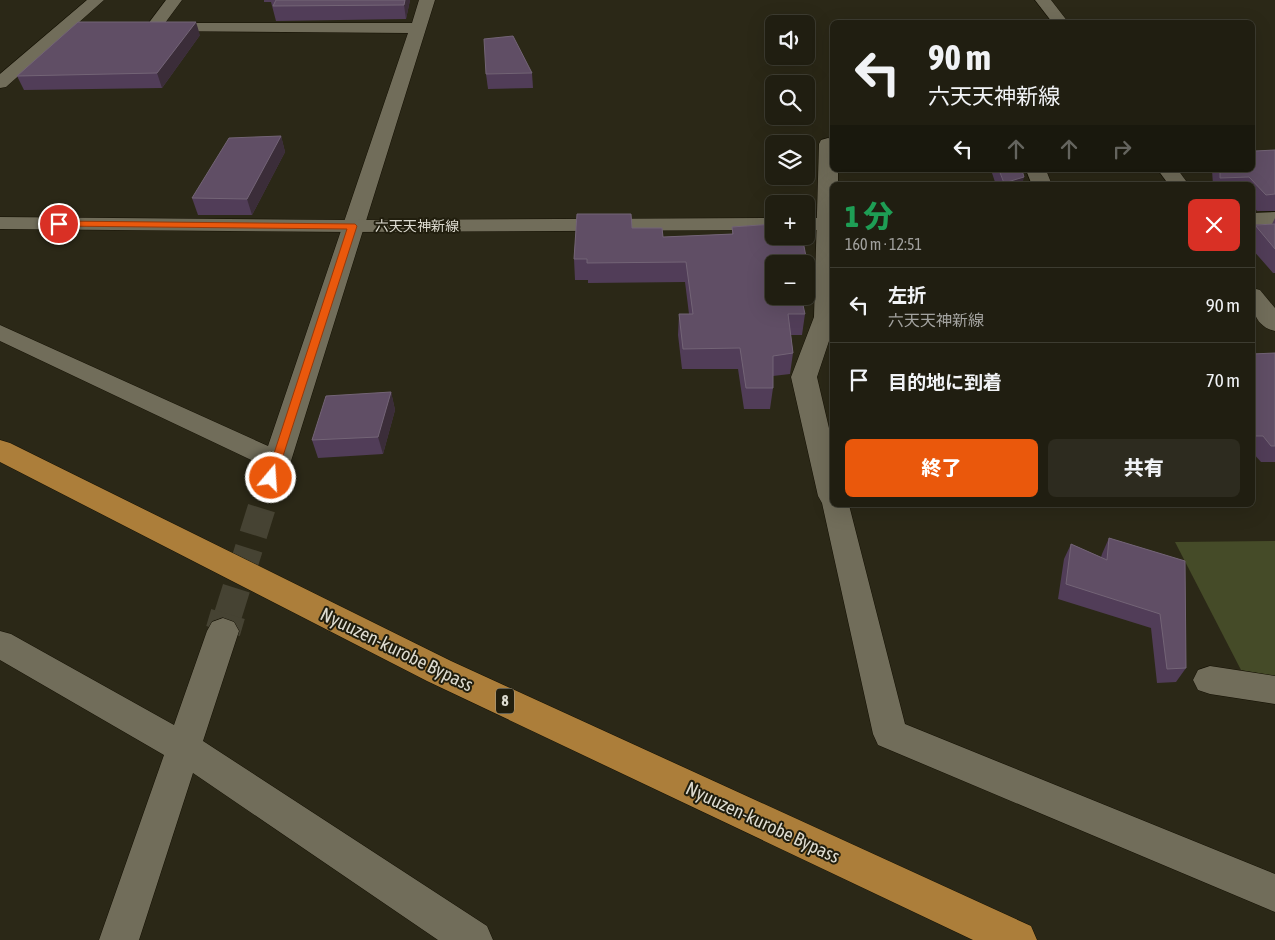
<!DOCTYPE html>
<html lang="ja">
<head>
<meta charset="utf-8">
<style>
  :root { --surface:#201e11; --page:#2d2b1f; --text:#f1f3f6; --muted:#a2a29f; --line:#3d3c31; --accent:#ea580c }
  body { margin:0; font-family:"Asap Condensed","Noto Sans JP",sans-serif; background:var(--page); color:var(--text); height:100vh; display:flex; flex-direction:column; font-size:19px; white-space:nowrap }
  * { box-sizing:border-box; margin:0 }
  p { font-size:16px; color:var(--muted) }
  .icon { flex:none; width:28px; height:28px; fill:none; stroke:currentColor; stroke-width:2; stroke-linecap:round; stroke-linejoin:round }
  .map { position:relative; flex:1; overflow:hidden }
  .side { position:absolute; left:830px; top:182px; width:425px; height:325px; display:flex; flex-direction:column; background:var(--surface); border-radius:8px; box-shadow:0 5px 20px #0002,0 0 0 1px var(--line) }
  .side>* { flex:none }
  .banner { position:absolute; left:830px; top:20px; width:425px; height:152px; border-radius:8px; box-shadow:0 5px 20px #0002,0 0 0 1px var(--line); background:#201e11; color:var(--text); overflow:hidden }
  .controls { position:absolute; left:765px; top:15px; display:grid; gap:10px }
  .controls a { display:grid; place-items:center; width:50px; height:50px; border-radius:8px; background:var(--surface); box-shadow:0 5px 20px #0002,0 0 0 1px var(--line); font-size:25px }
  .pin { position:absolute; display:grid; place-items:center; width:42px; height:42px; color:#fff; margin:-21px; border:2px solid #fff; border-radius:50%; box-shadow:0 1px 5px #0007 }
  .me { position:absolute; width:55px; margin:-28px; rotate:18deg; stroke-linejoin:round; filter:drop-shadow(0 0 4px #0008) }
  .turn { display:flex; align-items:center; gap:18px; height:105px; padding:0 15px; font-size:22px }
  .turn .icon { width:65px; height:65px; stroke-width:2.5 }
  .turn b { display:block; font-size:35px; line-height:42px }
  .lanes { display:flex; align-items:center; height:48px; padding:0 15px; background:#0003; justify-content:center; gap:25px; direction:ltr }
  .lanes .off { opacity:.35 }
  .round { display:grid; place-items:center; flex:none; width:52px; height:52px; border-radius:8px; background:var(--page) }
  .summary { display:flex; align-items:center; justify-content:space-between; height:85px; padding:0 15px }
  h1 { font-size:30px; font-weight:800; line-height:38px; color:#1e9e55 }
  .action { display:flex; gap:10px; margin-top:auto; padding:10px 15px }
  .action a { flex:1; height:58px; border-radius:8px; background:var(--accent); color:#fff; font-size:20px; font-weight:800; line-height:58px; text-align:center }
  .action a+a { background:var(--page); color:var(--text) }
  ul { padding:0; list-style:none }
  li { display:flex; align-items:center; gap:15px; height:75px; padding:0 15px; border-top:1px solid var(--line) }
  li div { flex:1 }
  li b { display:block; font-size:19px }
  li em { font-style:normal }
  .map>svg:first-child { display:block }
</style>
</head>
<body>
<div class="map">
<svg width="1275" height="940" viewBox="0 0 1275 940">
  <rect width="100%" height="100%" fill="#2b2817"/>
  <polygon fill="#454b28" points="1275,541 1275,676 1241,670 1175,542"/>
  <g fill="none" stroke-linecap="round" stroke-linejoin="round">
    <polyline stroke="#464333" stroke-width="28" stroke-dasharray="28 14" stroke-linecap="butt" points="228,615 271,478"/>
    <polyline stroke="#464333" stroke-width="35" stroke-dasharray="35 18" stroke-linecap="butt" points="223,631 228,614"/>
    <g stroke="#141003" stroke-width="1">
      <g id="street">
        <polygon points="87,0 104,0 6,87 0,88 0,74"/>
        <polygon points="166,0 182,0 165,23 412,23 419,0 435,0 291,461 281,485 271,488 261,485 257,478 262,465 0,341 0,325 268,446 408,33 147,31 145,28"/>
        <polygon points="1035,0 1051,0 1068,22 1052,22"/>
        <polygon points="828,138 832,139 832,170 838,170 838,185 832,185 832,332 817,377 832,441 832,505 849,505 905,724 1275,874 1275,912 878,745 873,734 822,503 818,496 791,377 814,317 819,144 821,140"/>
        <polygon points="1026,170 1046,170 1052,185 1032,185"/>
        <polygon points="1158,170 1178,170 1189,185 1169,185"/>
        <path d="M1252 288 1260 290 1275 308V331C1253 326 1252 307 1252 288Z"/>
        <polygon points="223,618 234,622 239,631 203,741 487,926 493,940 438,940 193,773 139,940 99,940 164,755 0,660 0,631 11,634 174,725 207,631 212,622"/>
        <polygon points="1210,666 1275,676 1275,704 1210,694 1198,690 1193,680 1198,670"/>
      </g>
    </g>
    <g stroke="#141003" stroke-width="1">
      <g id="secondary">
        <polygon points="1275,212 1275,224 1252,225 1252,213"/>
        <polygon points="0,217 352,220 774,218 774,230 352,232 0,229"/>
        <rect x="806" y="218" width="26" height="12"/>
      </g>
    </g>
    <g stroke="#141003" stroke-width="1">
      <polygon id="highway" points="0,440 10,443 451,661 1031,926 1037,940 973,940 427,681 0,462"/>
    </g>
    <use href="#street" fill="#716d5a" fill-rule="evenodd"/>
    <use href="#secondary" fill="#716d5a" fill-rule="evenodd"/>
    <use href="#highway" fill="#ac7e3a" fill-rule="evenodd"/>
  </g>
  <g fill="#513d58" fill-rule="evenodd">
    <polygon points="264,0 410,0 406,19 276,21 271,2 264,2"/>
    <polygon points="200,35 162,88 24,90 17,76"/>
    <polygon points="532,73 533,88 488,89 486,74"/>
    <polygon points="281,136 285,152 252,215 198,215 192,198"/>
    <polygon points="1275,150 1275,211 1257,211 1252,205 1252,185 1213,185 1212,170 1252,170 1255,151"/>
    <polygon points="991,170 1022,170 1022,185 996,185"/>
    <path d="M577 214H631L632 228H662L663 237 732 234V227L774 224V236H802L810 277 807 298H801L805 314 802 335H791L793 353 790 374 773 376V388L770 409H744L738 369H682L678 335 679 314H689L685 282 588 283V280H575L574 259ZM774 264H806V296H774Z"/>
    <polygon points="1275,218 1275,273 1273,273 1252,249 1252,229 1255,225 1272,224"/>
    <polygon points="1275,353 1275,462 1261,462 1252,452 1252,354"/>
    <polygon points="391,392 395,410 383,454 318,458 312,440"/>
    <polygon points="1109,538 1185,561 1186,668 1176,682 1157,683 1151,628 1058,599 1064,559 1071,544 1101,557 1102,554"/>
  </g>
  <g fill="#3b2d39">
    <polygon points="405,0 410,0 406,19 404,5"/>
    <polygon points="196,22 200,35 162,88 157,73"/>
    <polygon points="281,136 285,152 252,215 247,199"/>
    <polygon points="1024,177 1022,185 1003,185 1004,183"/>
    <polygon points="391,392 395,410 383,454 378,437"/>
  </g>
  <g fill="#604e65" stroke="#736476">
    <polygon points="276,0 405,0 404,5 273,6"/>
    <polygon points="78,22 196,22 157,73 17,76"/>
    <polygon points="513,36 532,73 486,74 484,39"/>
    <polygon points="281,136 247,199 192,198 229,138"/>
    <polygon points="1252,149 1255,151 1275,150 1275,194 1266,195 1249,177 1220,178 1220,170 1252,170"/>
    <polygon points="999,170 1022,170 1024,177 1004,183"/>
    <polygon points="577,214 631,214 632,228 662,228 663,237 733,234 732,227 774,224 774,236 802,236 810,277 806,277 806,264 774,264 774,296 801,296 805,314 788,314 793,353 773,356 773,388 746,388 740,348 683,349 679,314 693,314 686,262 587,263 587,259 574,259"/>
    <polygon points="1275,224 1275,249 1255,225"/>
    <polygon points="1275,353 1275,446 1271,446 1263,436 1252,436 1252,354"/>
    <polygon points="391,392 378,437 312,440 326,396"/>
    <polygon points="1109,538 1185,561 1186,668 1167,669 1160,614 1066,584 1071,544 1107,560"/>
  </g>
  <polygon fill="#ea580c" stroke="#983908" points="59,221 355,224 357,226 275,481 267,481 266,478 347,229 56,226 54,224"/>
  <g text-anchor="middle" stroke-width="4" stroke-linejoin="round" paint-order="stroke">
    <g font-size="14" fill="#dddbd0" stroke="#211e0e">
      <text x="417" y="231">六天天神新線</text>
    </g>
    <rect fill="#211e0e" stroke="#a5a296" stroke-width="1" x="496" y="688.5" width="18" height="25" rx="4"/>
    <g font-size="15" font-weight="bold" fill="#dddbd0">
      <text x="505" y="706">8</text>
    </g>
    <g font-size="19" fill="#dddbd0" stroke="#211e0e">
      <text transform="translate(397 649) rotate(26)" y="7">Nyuuzen-kurobe Bypass</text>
      <text transform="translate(763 822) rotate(25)" y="7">Nyuuzen-kurobe Bypass</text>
    </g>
  </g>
</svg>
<div class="controls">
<a><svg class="icon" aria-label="sound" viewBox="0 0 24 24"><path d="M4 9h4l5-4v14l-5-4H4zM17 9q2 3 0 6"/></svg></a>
<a><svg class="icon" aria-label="search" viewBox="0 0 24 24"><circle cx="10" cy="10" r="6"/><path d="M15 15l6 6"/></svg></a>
<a><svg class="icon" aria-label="layers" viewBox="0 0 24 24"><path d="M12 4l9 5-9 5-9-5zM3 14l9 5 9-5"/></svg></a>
<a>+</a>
<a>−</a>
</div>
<div class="pin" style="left:59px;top:224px;background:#d93025"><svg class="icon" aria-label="arrive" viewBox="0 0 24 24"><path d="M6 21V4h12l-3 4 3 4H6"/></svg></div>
<svg class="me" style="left:271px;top:478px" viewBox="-20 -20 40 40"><circle r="17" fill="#ea580c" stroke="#fff" stroke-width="3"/><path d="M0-11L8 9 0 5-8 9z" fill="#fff"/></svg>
<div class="banner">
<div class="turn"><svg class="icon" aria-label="left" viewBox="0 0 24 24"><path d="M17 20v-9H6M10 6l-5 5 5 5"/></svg><div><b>90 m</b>六天天神新線</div></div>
<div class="lanes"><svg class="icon" aria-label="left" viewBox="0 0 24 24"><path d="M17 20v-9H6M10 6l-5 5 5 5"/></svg><svg class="icon off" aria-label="ahead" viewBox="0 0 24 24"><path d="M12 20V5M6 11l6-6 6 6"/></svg><svg class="icon off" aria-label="ahead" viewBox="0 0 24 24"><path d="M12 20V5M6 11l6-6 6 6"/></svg><svg class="icon off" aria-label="right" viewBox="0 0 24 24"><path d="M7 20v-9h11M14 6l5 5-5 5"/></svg></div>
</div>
<section class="side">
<div class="summary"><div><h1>1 分</h1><p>160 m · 12:51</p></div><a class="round" style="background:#d93025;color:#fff"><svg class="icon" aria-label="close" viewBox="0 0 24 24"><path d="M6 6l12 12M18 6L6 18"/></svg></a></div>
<ul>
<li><svg class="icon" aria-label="left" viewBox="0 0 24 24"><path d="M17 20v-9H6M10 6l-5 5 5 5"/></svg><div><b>左折</b><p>六天天神新線</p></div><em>90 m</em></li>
<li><svg class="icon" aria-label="arrive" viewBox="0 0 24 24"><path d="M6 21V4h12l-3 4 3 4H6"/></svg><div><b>目的地に到着</b></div><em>70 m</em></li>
</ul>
<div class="action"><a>終了</a><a>共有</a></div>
</section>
</div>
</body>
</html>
